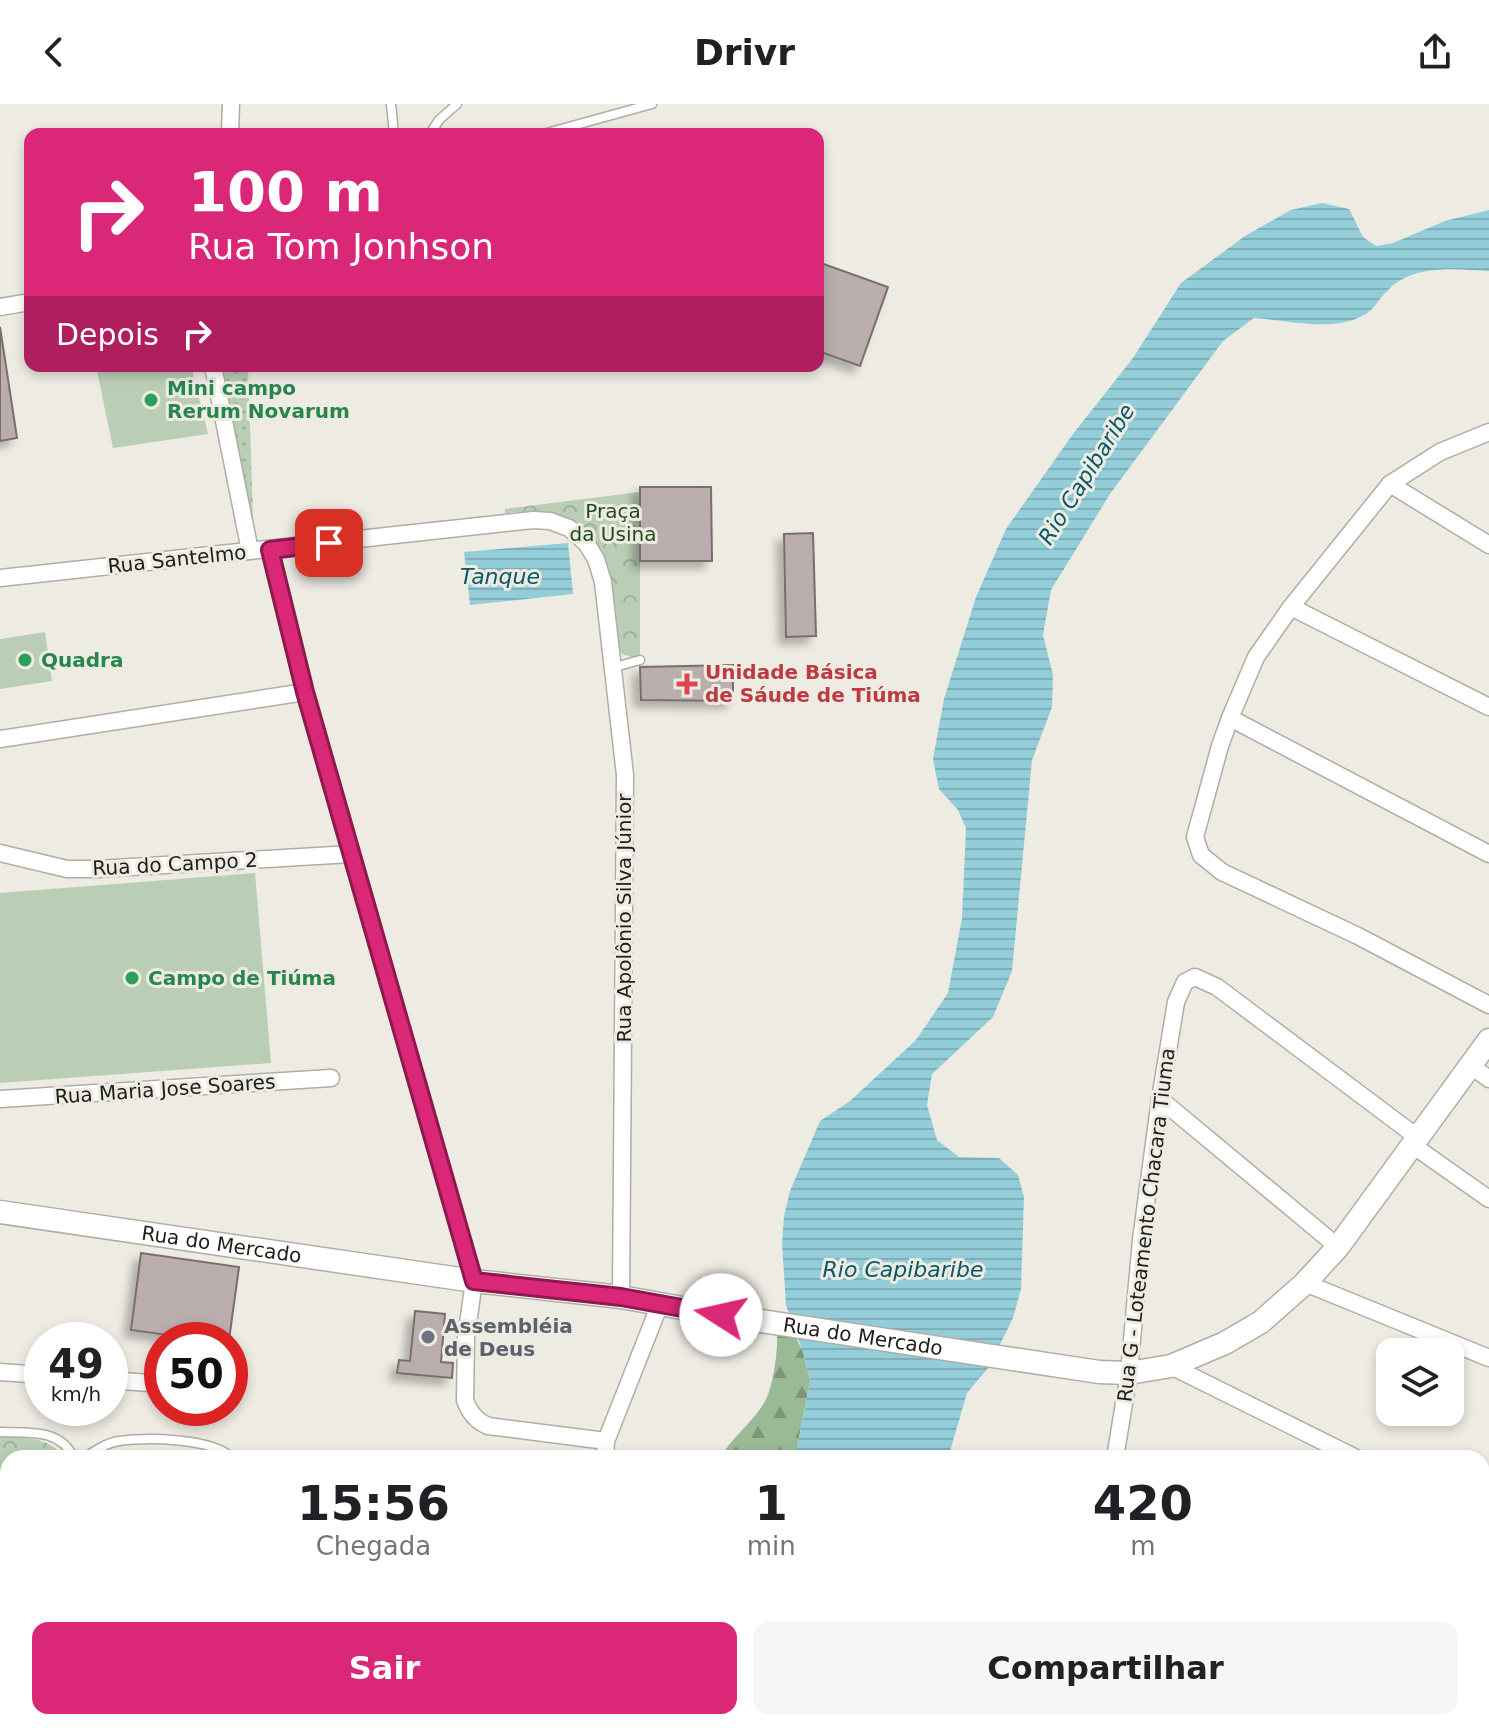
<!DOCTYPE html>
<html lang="pt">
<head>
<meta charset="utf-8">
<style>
  :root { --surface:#fff; --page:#f6f6f6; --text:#202124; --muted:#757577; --accent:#db2777 }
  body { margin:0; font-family:"DejaVu Sans",sans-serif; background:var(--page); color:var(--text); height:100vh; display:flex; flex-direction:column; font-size:30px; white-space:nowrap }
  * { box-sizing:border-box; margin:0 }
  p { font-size:26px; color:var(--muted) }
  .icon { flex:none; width:44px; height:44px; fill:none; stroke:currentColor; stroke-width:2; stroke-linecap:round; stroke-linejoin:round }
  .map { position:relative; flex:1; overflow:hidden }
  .details { position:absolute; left:0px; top:1346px; width:1490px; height:280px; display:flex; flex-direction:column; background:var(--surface); border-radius:24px 24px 0 0; box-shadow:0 4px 12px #0003 }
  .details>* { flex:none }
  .guide { position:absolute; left:24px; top:24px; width:800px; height:244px; border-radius:16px; box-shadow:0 4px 12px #0003; background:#db2777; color:#fff; overflow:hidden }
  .controls { position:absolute; left:1376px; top:1234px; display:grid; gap:16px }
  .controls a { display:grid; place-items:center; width:88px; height:88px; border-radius:16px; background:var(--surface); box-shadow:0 4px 12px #0003; font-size:40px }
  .speed { position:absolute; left:24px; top:1218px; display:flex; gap:16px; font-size:40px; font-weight:700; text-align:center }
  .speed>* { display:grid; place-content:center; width:104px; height:104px; border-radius:50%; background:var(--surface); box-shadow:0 4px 12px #0003; line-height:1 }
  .speed small { font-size:20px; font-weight:400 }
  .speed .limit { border:12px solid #d22; background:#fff; color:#111 }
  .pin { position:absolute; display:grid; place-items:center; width:68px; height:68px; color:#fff; margin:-34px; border-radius:16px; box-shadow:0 4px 12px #0006 }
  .me { position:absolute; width:88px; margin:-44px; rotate:280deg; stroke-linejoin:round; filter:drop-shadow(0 0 6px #0008) }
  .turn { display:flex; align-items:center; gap:28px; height:168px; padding:0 32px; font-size:36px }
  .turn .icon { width:104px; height:104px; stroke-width:2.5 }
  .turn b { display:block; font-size:56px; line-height:68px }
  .then { display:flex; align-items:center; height:76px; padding:0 32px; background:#0003; gap:16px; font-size:30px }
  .eta { display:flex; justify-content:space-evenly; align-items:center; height:136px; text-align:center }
  .eta b { font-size:48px; font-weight:600; line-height:56px }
  .button { display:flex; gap:16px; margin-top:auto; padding:16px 32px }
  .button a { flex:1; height:92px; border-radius:16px; background:var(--accent); color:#fff; font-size:32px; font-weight:600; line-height:92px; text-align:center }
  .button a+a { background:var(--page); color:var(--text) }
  header { display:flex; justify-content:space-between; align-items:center; height:104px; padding:0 32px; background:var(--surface); font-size:36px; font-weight:600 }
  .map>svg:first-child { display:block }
</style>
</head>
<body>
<header><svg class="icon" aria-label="back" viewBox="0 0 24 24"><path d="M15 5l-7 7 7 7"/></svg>Drivr<svg class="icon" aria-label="share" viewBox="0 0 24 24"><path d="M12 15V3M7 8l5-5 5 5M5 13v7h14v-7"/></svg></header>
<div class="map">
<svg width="1489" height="1626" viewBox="0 0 1489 1626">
  <defs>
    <pattern id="grass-dots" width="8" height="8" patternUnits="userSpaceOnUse" patternTransform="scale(2)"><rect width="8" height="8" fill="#b9ceb5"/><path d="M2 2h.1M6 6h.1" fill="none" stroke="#9fb09b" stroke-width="1.8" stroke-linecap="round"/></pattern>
    <pattern id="forest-firs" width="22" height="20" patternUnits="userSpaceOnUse" patternTransform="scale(2)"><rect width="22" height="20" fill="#9ab995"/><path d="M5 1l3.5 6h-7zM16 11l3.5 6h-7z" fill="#7d9679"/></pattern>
    <pattern id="park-crowns" width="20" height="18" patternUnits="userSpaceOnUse" patternTransform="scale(2)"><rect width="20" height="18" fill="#b9ceb5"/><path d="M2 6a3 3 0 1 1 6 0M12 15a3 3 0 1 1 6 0" fill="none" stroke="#9fb09b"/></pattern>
    <pattern id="water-rules" width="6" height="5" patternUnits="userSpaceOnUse" patternTransform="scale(2)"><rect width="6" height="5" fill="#94cdda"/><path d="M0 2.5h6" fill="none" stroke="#7fb0ba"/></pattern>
    <filter id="shadow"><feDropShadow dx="-7" dy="7" stdDeviation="4" flood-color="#0004"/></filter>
  </defs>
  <rect width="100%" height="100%" fill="#edebe2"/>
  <polygon fill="url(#grass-dots)" points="221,262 248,262 253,414 221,269"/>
  <g fill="url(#forest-firs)">
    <path d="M777 1231H795L803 1248 810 1277 795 1354H720C732 1333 752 1319 764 1299 773 1285 778 1247 777 1231Z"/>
    <polygon points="654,1618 746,1618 744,1626 653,1626"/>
  </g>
  <g fill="url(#park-crowns)">
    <polygon points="640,388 640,556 622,550 616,537 591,433 576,418 545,407 505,409 505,405"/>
    <path d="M0 1332C26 1334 48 1332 65 1354H8V1539H0Z"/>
  </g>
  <g fill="#b9ceb5">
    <polygon points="96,262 191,262 208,330 113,344"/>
    <polygon points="45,528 52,577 0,585 0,535"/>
    <polygon points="255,769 271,959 0,979 0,789"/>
  </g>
  <g fill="url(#water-rules)">
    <path d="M1322 99 1349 105 1363 133 1376 142 1393 139 1445 117 1489 106V167C1456 165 1414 160 1389 185 1373 200 1377 207 1353 216 1323 226 1285 216 1254 214L1223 237 1110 390 1051 486 1043 531 1053 571 1052 603 1032 656 1012 867 993 913 932 970 927 1001 937 1036 959 1053 999 1054 1018 1071 1024 1093 1021 1185 1013 1214 989 1263 967 1289 948 1354H795L810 1277 803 1248 786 1201 782 1140 784 1112 790 1087 820 1017 850 997 916 936 948 889 962 814 966 724 958 706 939 685 933 655 944 595 976 493 1006 425 1073 330 1133 254 1181 179 1245 132 1291 106Z"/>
    <polygon points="568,439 573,490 470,501 464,448"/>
    <polygon points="746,1618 882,1618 880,1626 744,1626"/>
  </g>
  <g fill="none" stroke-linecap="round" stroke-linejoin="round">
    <polyline stroke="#94cdda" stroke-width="5" points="1080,1618 1093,1626"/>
  </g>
  <g fill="#b9aead" stroke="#786e6d" stroke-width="2" filter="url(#shadow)">
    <polygon points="818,158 888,183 860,262 818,247"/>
    <polygon points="0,223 17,334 0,337"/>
    <polygon points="640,383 711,383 712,457 640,457"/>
    <polygon points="813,429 816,532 786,533 784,430"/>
    <polygon points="733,561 733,597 641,596 640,563"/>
    <polygon points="141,1149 239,1163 229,1236 203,1236 131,1226"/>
    <polygon points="415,1207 445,1210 441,1258 453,1259 452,1274 397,1269 399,1256 410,1257"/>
  </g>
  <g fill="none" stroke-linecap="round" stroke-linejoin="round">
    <g stroke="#afada4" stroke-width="11">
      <g id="lane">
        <polyline points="391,0 394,30"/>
        <polyline points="430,30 439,16 457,0"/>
        <polyline points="543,30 652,0"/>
        <polyline points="615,563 640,556"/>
        <path d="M0 1328C28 1329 60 1324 74 1354"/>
        <path d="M84 1354C95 1347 106 1339 119 1337 143 1333 215 1334 231 1354"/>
        <polyline points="0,1555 8,1555"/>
      </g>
    </g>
    <g stroke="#afada4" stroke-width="19">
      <g id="street">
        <polyline points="230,30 231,0"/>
        <polyline points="0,203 30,198"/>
        <polyline points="213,262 250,447"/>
        <polyline points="1489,328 1440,348 1390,380 1291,503 1256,553 1230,614 1220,642 1195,733 1201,751 1222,768 1358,832 1489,901"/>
        <polyline points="1390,380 1489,441"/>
        <path d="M270 446 305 588 474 1177 466 1234 465 1296C469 1308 476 1317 488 1322L606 1337"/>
        <polyline points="0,474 533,416 550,417 569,424 586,439 596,455 603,478 625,671 621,1193"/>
        <polyline points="1291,503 1489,603"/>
        <polyline points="1230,614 1489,750"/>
        <polyline points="0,635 305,588"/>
        <polyline points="0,749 67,765 97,765 351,750"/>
        <polyline points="1470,961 1489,975"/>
        <polyline points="0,995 331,974"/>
        <polyline points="1160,995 1338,1143"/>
        <polyline points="1411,1040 1489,1095"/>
        <polyline points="1305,1179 1489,1254"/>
        <polyline points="230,1251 231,1248"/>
        <polyline points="1171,1262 1356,1354"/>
        <polyline points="0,1268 42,1271"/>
        <polyline points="110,1276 162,1280"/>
        <polyline points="605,1354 606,1337 660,1200"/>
        <polyline points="1115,1354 1129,1269 1141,1136 1160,995 1176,898 1185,878 1195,873 1217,883 1417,1033"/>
        <polyline points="1482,1416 1489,1420"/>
        <polyline points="1482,1566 1489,1569"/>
        <polyline points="1302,1618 1317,1626"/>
        <polyline points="585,1626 586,1618"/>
        <polyline points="1029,1626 1032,1618"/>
      </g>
    </g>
    <g stroke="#afada4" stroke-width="25">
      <g id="secondary">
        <path id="s1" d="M0 1108 474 1177 621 1193 721 1211 1099 1268 1129 1269 1171 1262 1225 1239 1261 1218 1305 1179 1338 1143 1489 936"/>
      </g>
    </g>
    <use href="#lane" stroke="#fff" stroke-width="8"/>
    <use href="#street" stroke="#fff" stroke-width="16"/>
    <use href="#secondary" stroke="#fff" stroke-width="22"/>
  </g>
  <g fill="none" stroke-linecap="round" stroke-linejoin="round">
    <g stroke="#8e194d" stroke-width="20">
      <polyline id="route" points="329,439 270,446 305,588 474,1177 621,1193 721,1211"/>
    </g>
    <use href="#route" stroke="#db2777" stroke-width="14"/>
  </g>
  <g fill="#2e9e5b" stroke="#edebe2" stroke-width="3">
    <circle cx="151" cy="296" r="8"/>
    <circle cx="25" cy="556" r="8"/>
    <circle cx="132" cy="874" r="8"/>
  </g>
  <path fill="#e0444e" stroke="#edebe2" stroke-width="3" d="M683 568h8v8h8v8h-8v8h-8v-8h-8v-8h8z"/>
  <circle fill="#6b7280" stroke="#edebe2" stroke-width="3" cx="428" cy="1233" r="8"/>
  <g text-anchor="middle" stroke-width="6" stroke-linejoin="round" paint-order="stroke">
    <g font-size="20" font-weight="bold" fill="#27864d" stroke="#edebe2" text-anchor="start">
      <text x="167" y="291">Mini campo<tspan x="167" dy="23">Rerum Novarum</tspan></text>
      <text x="41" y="563">Quadra</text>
      <text x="148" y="881">Campo de Tiúma</text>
    </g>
    <g font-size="20" fill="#214b1a" stroke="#edebe2">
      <text x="613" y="414">Praça<tspan x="613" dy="23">da Usina</tspan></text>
    </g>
    <g font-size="20" fill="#1e1d1a" stroke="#edebe2">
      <text transform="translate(177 455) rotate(-6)" y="7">Rua Santelmo</text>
      <text transform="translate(175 760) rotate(-3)" y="7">Rua do Campo 2</text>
      <text transform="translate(624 814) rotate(-90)" y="7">Rua Apolônio Silva Júnior</text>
      <text transform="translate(165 985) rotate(-4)" y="7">Rua Maria Jose Soares</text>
      <text transform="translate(1146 1121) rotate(-83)" y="7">Rua G - Loteamento Chacara Tiuma</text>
      <text dy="7" stroke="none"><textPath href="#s1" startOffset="224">Rua do Mercado</textPath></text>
      <text dy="7" stroke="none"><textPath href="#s1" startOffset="872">Rua do Mercado</textPath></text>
    </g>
    <g font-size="20" font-weight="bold" fill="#be3a42" stroke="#edebe2" text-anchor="start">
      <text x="705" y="575">Unidade Básica<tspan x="705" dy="23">de Sáude de Tiúma</tspan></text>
    </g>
    <g font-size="20" font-weight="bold" fill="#5b616d" stroke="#edebe2" text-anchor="start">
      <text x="444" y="1229">Assembléia<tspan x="444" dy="23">de Deus</tspan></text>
    </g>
    <g font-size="22" font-style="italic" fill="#065968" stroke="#edebe2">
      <text transform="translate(1086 370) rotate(-58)" y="8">Rio Capibaribe</text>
      <text x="500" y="480">Tanque</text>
      <text x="903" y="1173">Rio Capibaribe</text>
    </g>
  </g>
</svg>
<div class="controls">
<a><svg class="icon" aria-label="layers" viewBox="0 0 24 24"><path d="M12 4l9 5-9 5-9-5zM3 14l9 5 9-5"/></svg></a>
</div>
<div class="speed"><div>49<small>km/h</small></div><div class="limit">50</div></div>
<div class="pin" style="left:329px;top:439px;background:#d93025"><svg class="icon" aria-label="arrive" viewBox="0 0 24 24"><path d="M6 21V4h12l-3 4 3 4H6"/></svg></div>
<svg class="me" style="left:721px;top:1211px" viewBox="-20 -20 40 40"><circle r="19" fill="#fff"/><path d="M0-13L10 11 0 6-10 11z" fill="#db2777"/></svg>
<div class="guide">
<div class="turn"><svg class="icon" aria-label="right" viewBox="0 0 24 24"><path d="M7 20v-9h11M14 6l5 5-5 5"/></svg><div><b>100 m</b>Rua Tom Jonhson</div></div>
<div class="then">Depois<svg class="icon" aria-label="right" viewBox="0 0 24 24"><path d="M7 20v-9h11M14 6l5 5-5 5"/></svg></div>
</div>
<section class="details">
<div class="eta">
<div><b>15:56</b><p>Chegada</p></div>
<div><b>1</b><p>min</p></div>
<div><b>420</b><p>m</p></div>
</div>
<div class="button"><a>Sair</a><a>Compartilhar</a></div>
</section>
</div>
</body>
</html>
